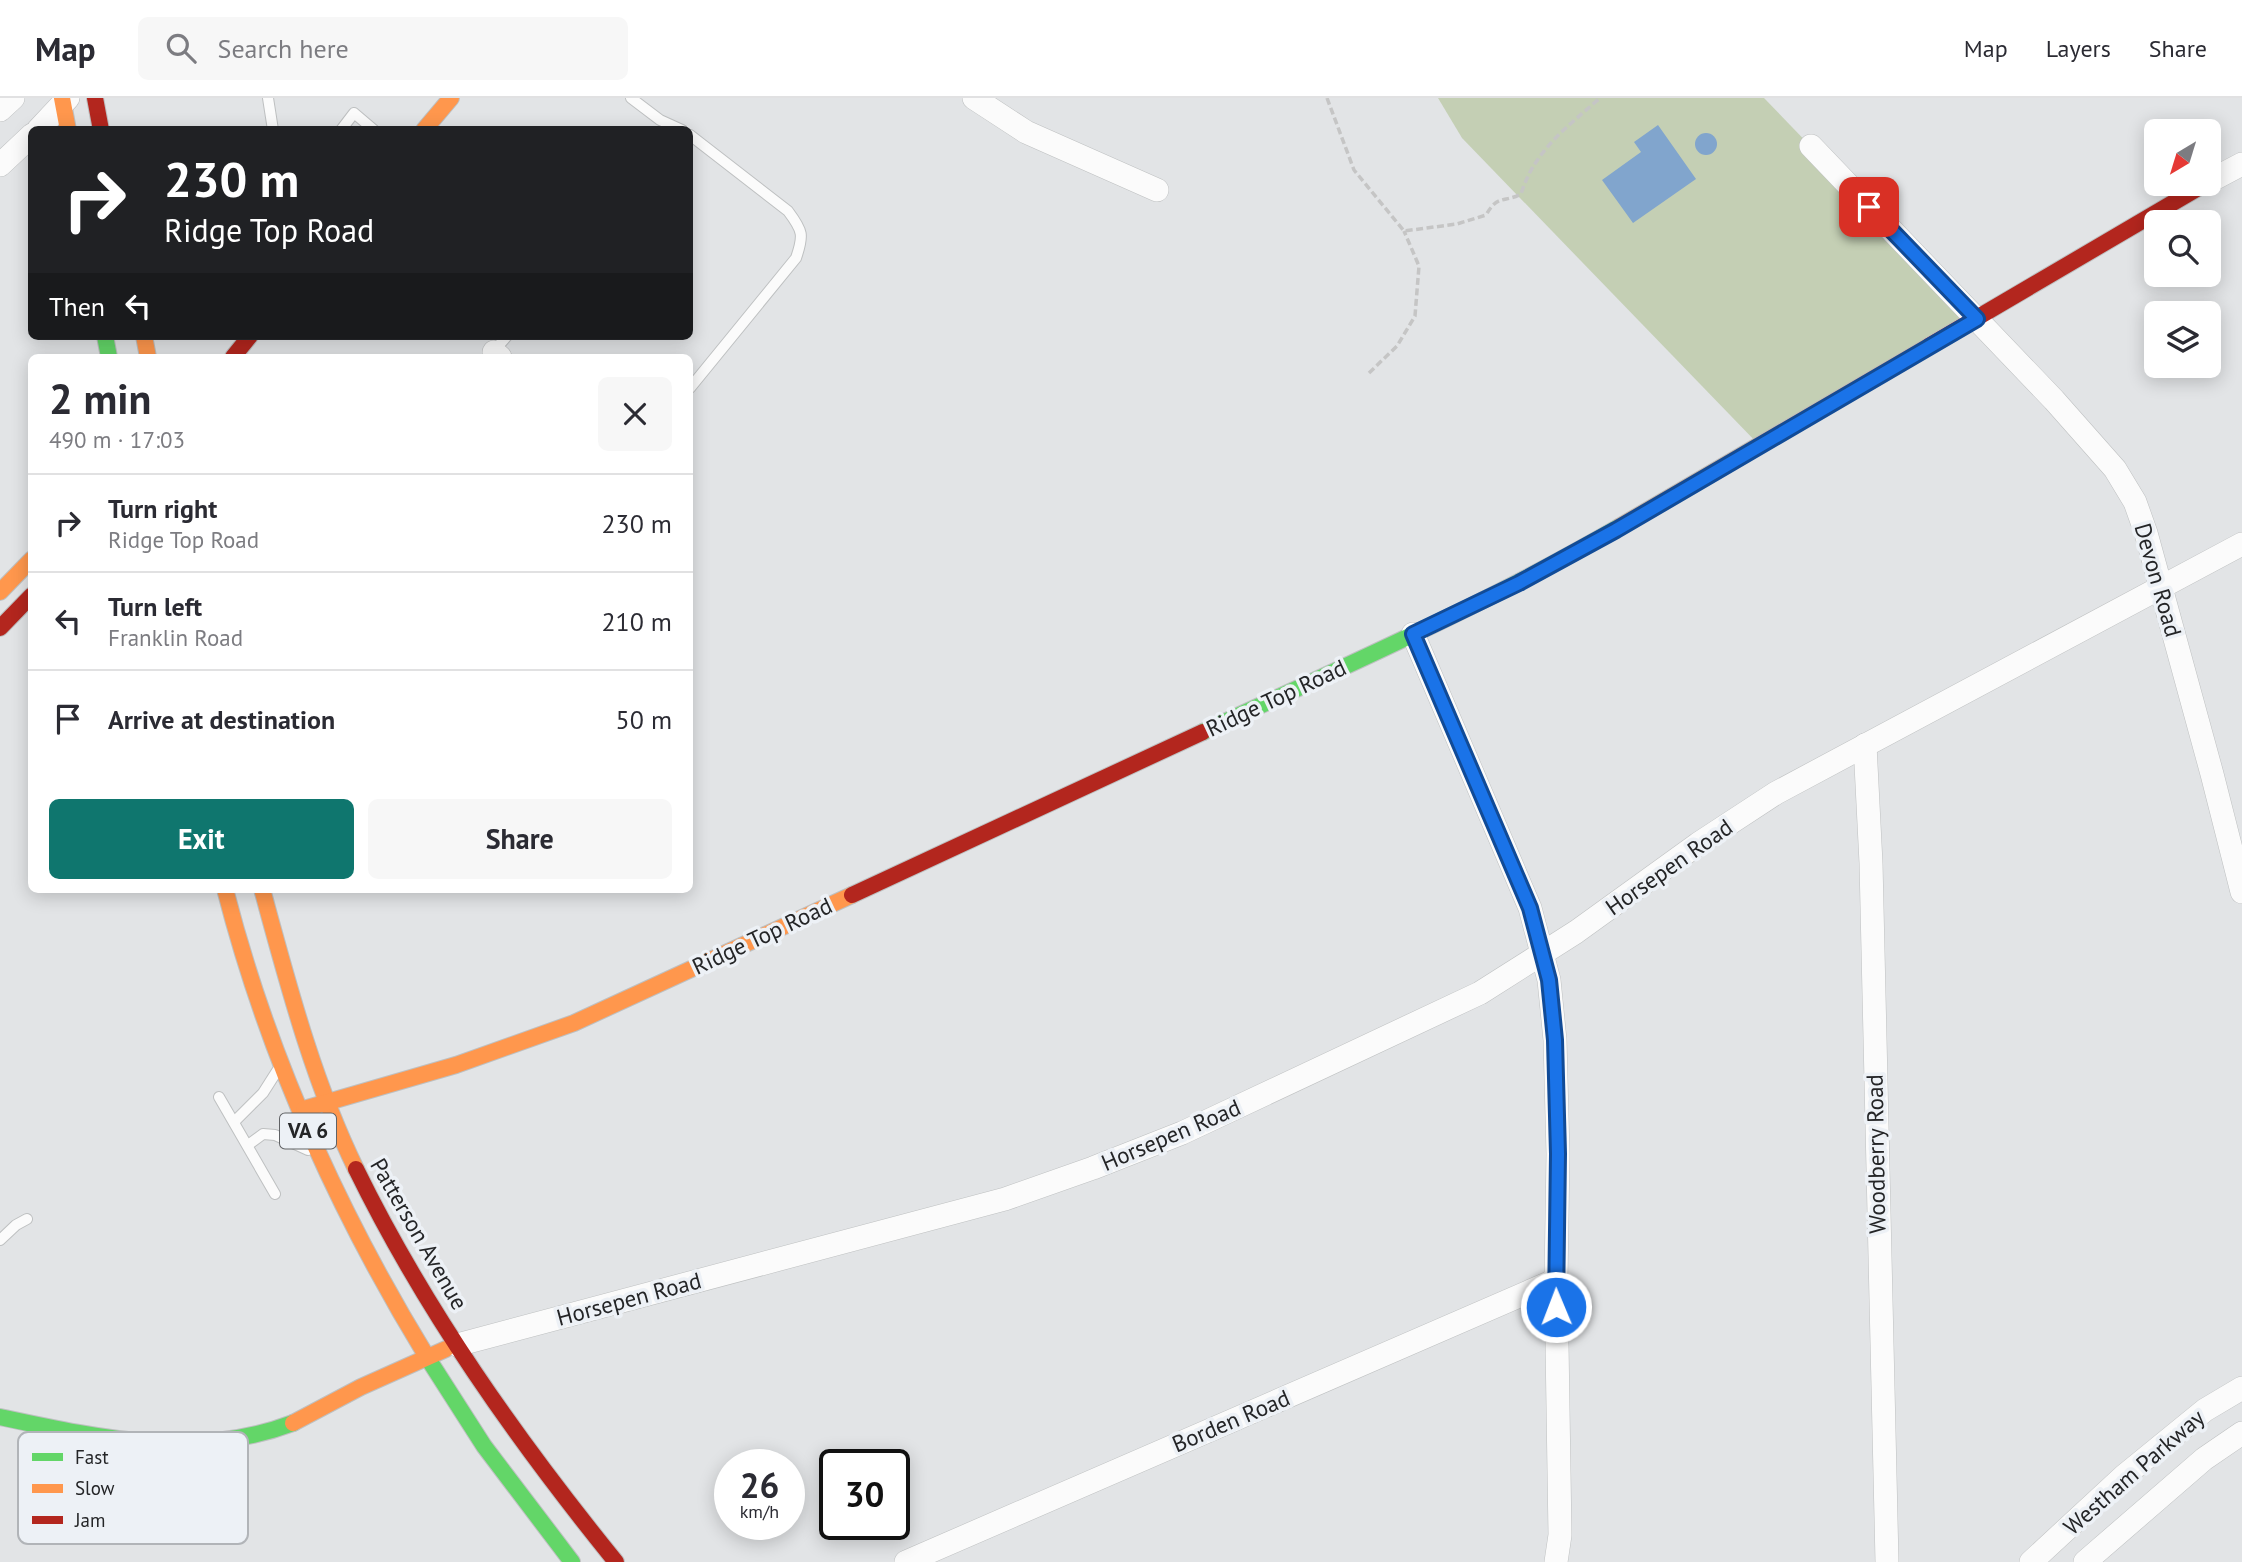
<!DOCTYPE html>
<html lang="en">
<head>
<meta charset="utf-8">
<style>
  :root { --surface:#fff; --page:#f7f7f7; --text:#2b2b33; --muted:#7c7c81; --line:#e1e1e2; --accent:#0f766e }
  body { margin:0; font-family:"PT Sans",sans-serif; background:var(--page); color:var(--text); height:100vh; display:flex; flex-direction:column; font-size:26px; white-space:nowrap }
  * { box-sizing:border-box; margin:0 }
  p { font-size:23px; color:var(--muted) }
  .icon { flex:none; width:38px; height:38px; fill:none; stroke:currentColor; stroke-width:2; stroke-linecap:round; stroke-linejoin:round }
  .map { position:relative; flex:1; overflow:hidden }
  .panel { position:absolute; left:28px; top:256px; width:665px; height:539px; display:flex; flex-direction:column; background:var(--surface); border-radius:10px; box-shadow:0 4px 18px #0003 }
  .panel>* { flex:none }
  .hud { position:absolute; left:28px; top:28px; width:665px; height:214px; border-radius:10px; box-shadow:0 4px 18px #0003; background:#202124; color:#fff; overflow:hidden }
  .needle { width:46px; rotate:218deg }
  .tools { position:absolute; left:2144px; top:21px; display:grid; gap:14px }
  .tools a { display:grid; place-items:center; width:77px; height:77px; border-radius:10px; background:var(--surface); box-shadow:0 4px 18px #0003; font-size:35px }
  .speed { position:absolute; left:714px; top:1351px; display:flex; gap:14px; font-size:35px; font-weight:700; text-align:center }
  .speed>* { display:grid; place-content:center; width:91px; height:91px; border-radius:50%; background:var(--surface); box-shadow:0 4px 18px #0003; line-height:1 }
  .speed small { font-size:18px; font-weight:400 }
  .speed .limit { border:4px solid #111; border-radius:10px; background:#fff; color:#111 }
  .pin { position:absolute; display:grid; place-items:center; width:60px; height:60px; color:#fff; margin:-30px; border-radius:14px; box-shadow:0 4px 10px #0006 }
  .me { position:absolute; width:77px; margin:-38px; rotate:359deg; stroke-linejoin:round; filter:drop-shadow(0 0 5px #0008) }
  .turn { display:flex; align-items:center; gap:24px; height:147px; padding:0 21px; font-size:32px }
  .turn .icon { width:91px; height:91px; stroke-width:2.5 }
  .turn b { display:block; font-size:49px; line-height:60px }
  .then { display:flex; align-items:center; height:66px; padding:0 21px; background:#0003; gap:14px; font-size:26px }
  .round { display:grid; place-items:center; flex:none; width:74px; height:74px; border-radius:10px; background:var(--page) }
  .overview { display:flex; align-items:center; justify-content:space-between; height:119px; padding:0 21px }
  h1 { font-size:42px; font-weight:800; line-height:52px }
  .cta { display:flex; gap:14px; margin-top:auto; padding:14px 21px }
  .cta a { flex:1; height:80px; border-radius:10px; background:var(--accent); color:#fff; font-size:28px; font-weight:800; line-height:80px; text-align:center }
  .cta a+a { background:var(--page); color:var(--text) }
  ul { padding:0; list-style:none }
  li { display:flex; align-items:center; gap:21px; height:98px; padding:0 21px; border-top:2px solid var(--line) }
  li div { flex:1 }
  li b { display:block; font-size:26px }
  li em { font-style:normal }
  header { display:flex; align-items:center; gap:42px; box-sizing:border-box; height:98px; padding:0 35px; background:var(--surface); border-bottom:2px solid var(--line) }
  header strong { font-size:33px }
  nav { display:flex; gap:38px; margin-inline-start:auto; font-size:24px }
  .search { width:490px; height:63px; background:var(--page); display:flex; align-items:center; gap:18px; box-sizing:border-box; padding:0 24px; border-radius:10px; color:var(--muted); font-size:26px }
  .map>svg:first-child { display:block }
</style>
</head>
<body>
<header>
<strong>Map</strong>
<div class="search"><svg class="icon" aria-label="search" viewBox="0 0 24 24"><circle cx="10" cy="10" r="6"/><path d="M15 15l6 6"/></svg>Search here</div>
<nav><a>Map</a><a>Layers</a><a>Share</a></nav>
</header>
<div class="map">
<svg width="2242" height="1464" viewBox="0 0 2242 1464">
  <rect width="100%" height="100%" fill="#e2e4e6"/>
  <polygon fill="#c4cfb4" points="1438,0 1764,0 1977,221 1760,348 1462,40"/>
  <g fill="#81a5cd">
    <polygon points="1658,27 1696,81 1633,125 1602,82 1641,54 1634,44"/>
    <circle cx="1706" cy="46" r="11"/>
  </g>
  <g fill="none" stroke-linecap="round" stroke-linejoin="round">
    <g stroke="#bec0c1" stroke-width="12">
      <g id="lane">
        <polyline points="268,0 273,32"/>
        <polyline points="631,0 660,22 682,32"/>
        <polyline points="341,32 354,15 374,32"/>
        <path d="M690 37 788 113C803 133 804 137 796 160L690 290"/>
        <polyline points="493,254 507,238"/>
        <polyline points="219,999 275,1096"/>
        <polyline points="234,1024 263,995 277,973"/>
        <polyline points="248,1047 263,1036 275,1037 308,1052"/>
        <polyline points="0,1142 16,1127 27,1121"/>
      </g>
    </g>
    <g stroke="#bec0c1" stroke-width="24">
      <g id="street">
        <polyline points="974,0 1026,34 1157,92"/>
        <polyline points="0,12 13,0"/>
        <polyline points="38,32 68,0"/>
        <polyline points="1811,48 2054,302 2115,371 2135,404 2146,435 2212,676 2242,794"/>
        <polyline points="0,67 32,37"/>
        <polyline points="2208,84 2242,66"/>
        <polyline points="494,254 500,259"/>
        <polyline points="1413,536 1530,810 1549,882 1555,942 1558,1056 1556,1182 1560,1437 1556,1464"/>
        <polyline points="1865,647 1871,765 1887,1464"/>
        <polyline points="457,1247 1005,1101 1093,1070 1182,1035 1480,895 1576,834 1698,746 1776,695 2242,446"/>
        <polyline points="906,1464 1556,1182"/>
        <polyline points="2031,1464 2124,1378 2205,1312 2242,1290"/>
        <polyline points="2085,1464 2204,1361 2242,1335"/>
      </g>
    </g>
    <g stroke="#bec0c1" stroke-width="18">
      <g id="fast">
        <polyline points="105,238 109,259"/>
        <path d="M1203 634C1343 569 1485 507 1619 429"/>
        <polyline points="427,1259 484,1348 572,1464"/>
        <path d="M0 1319C98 1340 196 1362 293 1325"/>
      </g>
    </g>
    <g stroke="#bec0c1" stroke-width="18">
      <g id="slow">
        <polyline points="62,0 68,32"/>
        <polyline points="424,32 451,0"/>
        <polyline points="144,238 148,259"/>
        <polyline points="1619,429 1929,248"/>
        <polyline points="0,494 32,461"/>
        <path d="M225 791C267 955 339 1115 427 1259"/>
        <path d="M262 791C288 886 313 983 356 1071"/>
        <polyline points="304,1011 456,967 574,925 852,797"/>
        <polyline points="293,1325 361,1289 446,1251"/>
      </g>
    </g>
    <g stroke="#bec0c1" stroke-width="18">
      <g id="jam">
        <polyline points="95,0 101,32"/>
        <polyline points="1929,248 2205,86"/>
        <polyline points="233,259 250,238"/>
        <polyline points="0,530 32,497"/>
        <polyline points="852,797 1203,634"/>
        <path d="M356 1071C425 1212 517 1342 616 1464"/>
      </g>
    </g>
    <g stroke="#c5c5c5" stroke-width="3.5" stroke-dasharray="7 3.5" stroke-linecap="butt">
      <path d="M1327 0 1354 72 1404 133 1457 126 1486 117C1498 96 1504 105 1521 96 1534 53 1567 29 1600 0"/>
      <polyline points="1369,275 1397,248 1415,218 1419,168 1404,133"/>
    </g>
    <use href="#lane" stroke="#fbfbfb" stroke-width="10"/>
    <use href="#street" stroke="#fbfbfb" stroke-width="23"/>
    <use href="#fast" stroke="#63d668" stroke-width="16"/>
    <use href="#slow" stroke="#ff974d" stroke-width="16"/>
    <use href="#jam" stroke="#b3261e" stroke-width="16"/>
  </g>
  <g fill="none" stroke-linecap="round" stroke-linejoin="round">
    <g stroke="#114b97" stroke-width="18">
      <polyline id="route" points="1556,1209 1558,1056 1555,942 1549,882 1530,810 1413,536 1519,485 1616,432 1977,221 1869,109"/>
    </g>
    <use href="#route" stroke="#1a73e8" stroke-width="12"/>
  </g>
  <g text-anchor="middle" stroke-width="7" stroke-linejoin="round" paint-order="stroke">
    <rect fill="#edf1f6" stroke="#606265" stroke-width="2" x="280" y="1015.5" width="56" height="35" rx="5"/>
    <g font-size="21" font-weight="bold" fill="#242527">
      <text x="308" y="1040">VA 6</text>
    </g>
    <g font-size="23" fill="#242527" stroke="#edf1f6">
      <text transform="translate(2158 482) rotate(74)" y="8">Devon Road</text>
      <text transform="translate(1276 600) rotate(-25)" y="8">Ridge Top Road</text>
      <text transform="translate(1669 769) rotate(-35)" y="8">Horsepen Road</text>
      <text transform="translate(762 838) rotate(-25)" y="8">Ridge Top Road</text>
      <text transform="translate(1171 1037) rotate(-23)" y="8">Horsepen Road</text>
      <text transform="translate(1876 1056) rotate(-91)" y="8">Woodberry Road</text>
      <text transform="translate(419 1136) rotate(60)" y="8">Patterson Avenue</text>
      <text transform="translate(629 1201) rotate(-15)" y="8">Horsepen Road</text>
      <text transform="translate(1231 1323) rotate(-23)" y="8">Borden Road</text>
      <text transform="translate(2134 1374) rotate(-41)" y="8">Westham Parkway</text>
    </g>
  </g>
  <rect x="18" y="1334" width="230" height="112" rx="10" fill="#edf1f6" stroke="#b1b4b8" stroke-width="2"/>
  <rect x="32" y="1355" width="31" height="8" fill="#63d668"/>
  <rect x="32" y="1386" width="31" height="9" fill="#ff974d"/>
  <rect x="32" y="1418" width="31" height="8" fill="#b3261e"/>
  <g font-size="19" fill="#242527">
    <text x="75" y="1366">Fast</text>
    <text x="75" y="1397">Slow</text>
    <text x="75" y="1429">Jam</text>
  </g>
</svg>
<div class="tools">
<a><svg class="needle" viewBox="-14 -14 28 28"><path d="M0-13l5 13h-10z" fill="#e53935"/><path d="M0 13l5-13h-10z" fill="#7c7c81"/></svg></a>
<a><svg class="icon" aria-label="search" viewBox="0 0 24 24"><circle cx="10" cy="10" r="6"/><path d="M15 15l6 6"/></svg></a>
<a><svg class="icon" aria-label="layers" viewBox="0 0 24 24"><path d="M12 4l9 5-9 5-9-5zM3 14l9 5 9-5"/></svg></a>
</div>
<div class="speed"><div>26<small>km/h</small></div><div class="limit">30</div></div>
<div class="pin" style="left:1869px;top:109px;background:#d93025"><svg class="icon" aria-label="arrive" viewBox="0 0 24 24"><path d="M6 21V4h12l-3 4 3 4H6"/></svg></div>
<svg class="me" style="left:1556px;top:1209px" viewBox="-20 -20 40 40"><circle r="17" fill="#1a73e8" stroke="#fff" stroke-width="3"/><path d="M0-11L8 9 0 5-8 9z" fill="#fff"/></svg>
<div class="hud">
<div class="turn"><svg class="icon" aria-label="right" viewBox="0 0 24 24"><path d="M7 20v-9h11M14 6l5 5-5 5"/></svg><div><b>230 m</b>Ridge Top Road</div></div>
<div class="then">Then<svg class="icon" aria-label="left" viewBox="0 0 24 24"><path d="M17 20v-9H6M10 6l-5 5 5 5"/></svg></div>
</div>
<section class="panel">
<div class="overview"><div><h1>2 min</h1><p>490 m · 17:03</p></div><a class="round"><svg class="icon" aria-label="close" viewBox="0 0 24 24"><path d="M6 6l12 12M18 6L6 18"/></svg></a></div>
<ul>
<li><svg class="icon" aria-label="right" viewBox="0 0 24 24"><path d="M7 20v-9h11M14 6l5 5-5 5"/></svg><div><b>Turn right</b><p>Ridge Top Road</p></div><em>230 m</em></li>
<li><svg class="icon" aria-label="left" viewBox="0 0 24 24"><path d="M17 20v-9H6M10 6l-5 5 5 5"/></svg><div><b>Turn left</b><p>Franklin Road</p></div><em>210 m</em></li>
<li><svg class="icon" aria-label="arrive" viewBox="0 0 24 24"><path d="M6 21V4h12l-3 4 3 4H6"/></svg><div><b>Arrive at destination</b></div><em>50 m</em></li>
</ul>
<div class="cta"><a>Exit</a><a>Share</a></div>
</section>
</div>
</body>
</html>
